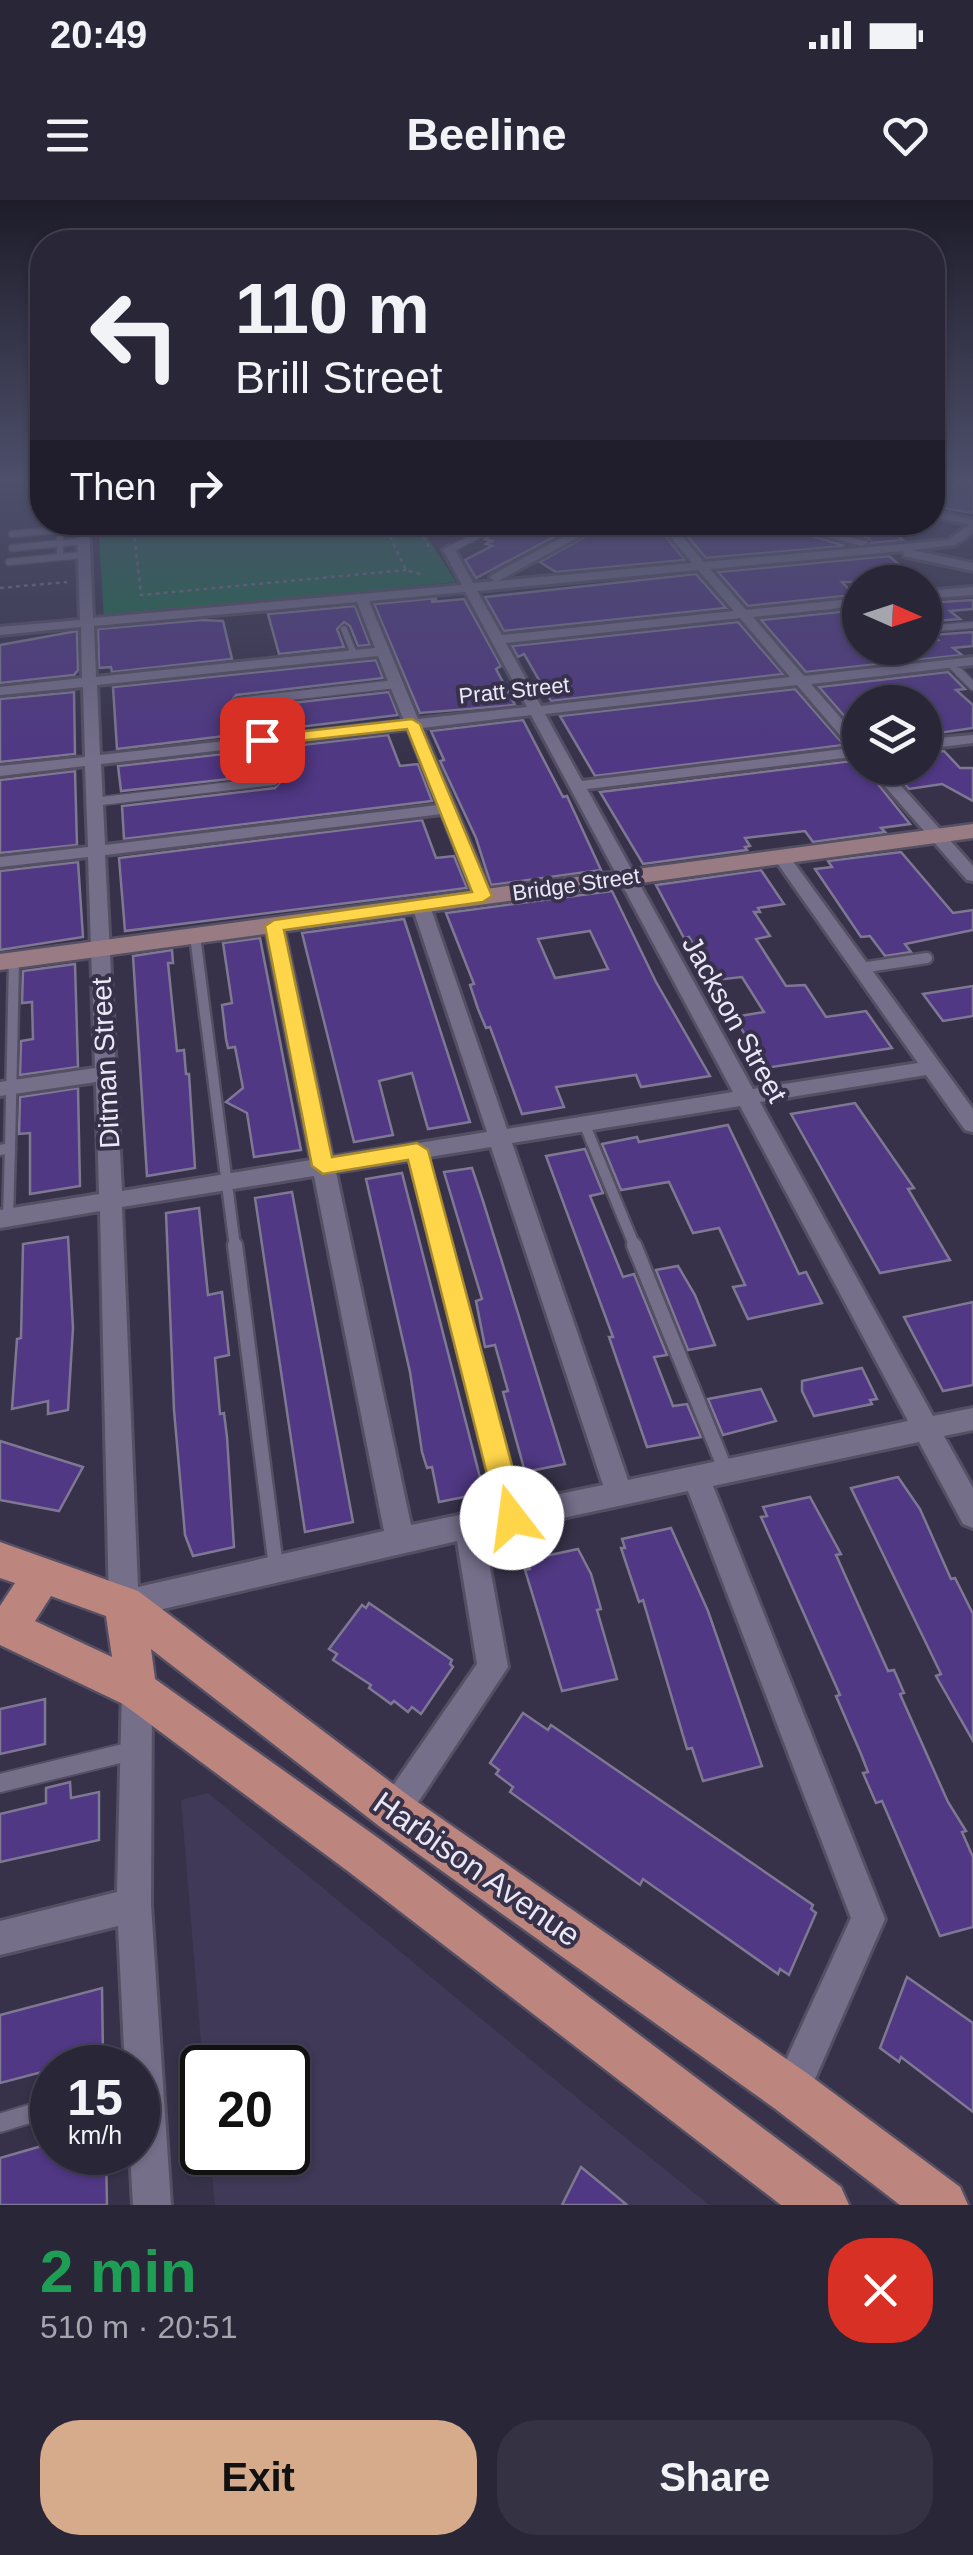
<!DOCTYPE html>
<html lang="en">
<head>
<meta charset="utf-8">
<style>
  :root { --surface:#292638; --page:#353243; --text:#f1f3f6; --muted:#a5a5ae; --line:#454353; --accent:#d6ab8b }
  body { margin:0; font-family:Helvetica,sans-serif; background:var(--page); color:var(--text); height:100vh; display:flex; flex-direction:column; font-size:38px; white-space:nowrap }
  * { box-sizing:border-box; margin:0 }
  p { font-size:32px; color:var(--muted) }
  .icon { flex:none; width:55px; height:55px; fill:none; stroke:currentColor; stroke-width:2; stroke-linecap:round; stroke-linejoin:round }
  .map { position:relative; height:2005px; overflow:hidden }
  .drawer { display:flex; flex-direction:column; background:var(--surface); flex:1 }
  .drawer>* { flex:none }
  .top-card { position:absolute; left:30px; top:30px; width:915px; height:305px; border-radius:40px; box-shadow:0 2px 8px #0004,0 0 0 2px var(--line); background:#292638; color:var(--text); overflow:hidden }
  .needle { width:65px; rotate:93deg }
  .tools { position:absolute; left:842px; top:365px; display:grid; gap:20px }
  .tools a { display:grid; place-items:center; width:100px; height:100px; border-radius:50%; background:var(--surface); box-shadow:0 2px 8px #0004,0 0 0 2px var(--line); font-size:50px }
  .speed { position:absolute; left:30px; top:1845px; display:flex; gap:20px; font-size:50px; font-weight:700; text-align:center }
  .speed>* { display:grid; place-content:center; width:130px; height:130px; border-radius:50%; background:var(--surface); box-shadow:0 2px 8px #0004,0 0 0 2px var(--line); line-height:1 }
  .speed small { font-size:25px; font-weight:400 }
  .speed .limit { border:5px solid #111; border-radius:15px; background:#fff; color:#111 }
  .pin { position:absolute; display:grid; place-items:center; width:85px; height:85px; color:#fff; margin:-42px; border-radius:20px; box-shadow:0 5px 15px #0006 }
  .me { position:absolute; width:110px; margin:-55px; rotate:345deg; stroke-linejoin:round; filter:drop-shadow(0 0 8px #0008) }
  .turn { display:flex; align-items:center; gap:35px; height:210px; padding:0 40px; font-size:45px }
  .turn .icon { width:130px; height:130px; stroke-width:2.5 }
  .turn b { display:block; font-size:70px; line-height:85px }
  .then { display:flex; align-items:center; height:95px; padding:0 40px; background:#0003; gap:20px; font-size:38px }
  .round { display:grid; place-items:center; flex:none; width:105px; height:105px; border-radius:40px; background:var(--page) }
  .summary { display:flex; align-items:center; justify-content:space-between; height:170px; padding:0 40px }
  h1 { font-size:60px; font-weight:600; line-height:75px; color:#1e9e55 }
  .cta { display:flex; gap:20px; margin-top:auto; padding:20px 40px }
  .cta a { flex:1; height:115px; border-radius:40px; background:var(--accent); color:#111; font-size:40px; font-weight:600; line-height:115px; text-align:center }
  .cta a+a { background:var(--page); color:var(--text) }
  .status { display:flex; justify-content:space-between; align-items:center; height:70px; padding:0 50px; background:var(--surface); direction:ltr }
  .status svg { height:28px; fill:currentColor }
  header { display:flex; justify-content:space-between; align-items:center; height:130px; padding:0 40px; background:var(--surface); font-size:45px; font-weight:600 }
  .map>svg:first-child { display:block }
</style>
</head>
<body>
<div class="status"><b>20:49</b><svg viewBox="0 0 49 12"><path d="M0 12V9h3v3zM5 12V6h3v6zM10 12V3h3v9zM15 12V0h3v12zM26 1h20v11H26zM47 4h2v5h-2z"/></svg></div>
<header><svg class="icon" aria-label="menu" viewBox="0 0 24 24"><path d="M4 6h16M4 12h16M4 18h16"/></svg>Beeline<svg class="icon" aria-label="heart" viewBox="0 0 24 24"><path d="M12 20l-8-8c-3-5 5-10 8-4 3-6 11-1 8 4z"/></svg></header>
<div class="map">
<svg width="973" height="2005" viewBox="0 0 973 2005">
  <rect width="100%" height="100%" fill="#37324a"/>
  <polygon fill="#403957" points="208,1593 605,1921 709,2005 215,2005 210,1953 288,1952 288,1868 203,1867 181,1600"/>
  <polygon fill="#176f45" points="98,323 418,323 456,382 104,418"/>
  <g fill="#503884" stroke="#7e7893" stroke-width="2.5" fill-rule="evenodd">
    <polygon points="961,281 973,281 973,313 932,306 932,300"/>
    <polygon points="447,322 582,322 476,378 465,360 492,346 486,344 492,341 485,339 493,334 494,326 486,324 466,334 446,327"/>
    <polygon points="610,322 654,322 685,360 556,372 540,362"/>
    <polygon points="675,322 768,322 845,346 706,358"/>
    <polygon points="809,322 881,322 903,340 871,343 869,338"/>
    <polygon points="889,356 919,382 842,382 854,395 748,406 718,372"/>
    <polygon points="696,374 726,408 504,431 485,397"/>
    <polygon points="437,398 431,402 464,399 501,466 496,469 515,505 420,513 374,404"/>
    <polygon points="973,400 973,409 950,411 960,419 925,422 925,403"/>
    <polygon points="355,406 370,445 358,446 350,426 344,422 337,429 344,447 279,454 268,414"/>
    <polygon points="858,410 860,428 852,430 849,437 853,442 860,442 860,448 925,448 925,442 938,440 932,435 973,432 973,446 953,448 962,455 806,472 761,420"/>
    <polygon points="201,420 223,421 232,459 112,472 111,467 99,468 98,429"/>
    <polygon points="738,422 783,474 551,501 524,454 518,457 512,446"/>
    <polygon points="77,431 78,470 74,475 0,483 0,445"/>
    <polygon points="376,460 383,478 236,495 230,504 238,509 389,492 398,515 117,549 113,487"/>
    <polygon points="948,472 965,489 956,490 973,505 973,528 932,534 925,526 925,502 860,502 860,534 819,487"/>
    <polygon points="795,489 844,545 595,576 560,516"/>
    <polygon points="74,492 75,554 0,562 0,499"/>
    <polygon points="523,520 563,597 567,596 601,670 491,685 476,638 440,561 444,560 431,531"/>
    <polygon points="388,535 400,566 418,564 432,601 124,639 122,606 275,588 281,581 273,574 121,591 118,566"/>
    <polygon points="944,551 960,568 973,568 973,601 942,584 909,589 890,568 925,568 925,553"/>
    <polygon points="860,560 860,568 865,568 910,624 881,628 885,632 813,642 805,631 745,638 750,646 745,647 747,650 643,664 600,592"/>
    <polygon points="75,571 77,645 0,653 0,580"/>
    <polygon points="422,620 436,658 454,656 467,688 125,731 119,658"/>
    <polygon points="901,652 953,713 973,710 973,730 905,744 911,752 885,756 870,736 861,737 815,669 832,667 828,661"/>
    <polygon points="78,662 83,737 0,750 0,671"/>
    <polygon points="761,670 784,704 758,708 760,712 754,712 770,736 756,739 786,786 805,785 826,817 866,811 892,848 766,868 734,817 764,812 742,777 715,780 689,737 684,738 656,685"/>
    <path d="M612 691 656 782 710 876 641 887 636 875 556 887 564 907 522 914 490 827 486 828 478 809 470 785 474 784 446 713ZM590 731 608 769 555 778 538 739Z"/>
    <polygon points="404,719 470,922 428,929 412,873 379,881 393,935 354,942 302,733"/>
    <polygon points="260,738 301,950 254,957 247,913 226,902 243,888 235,847 228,848 226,839 222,805 232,803 223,743"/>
    <polygon points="172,750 173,763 168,763 177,851 184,850 186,874 189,874 195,968 147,976 133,756"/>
    <polygon points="75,764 78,867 20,875 21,841 33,839 32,802 22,803 23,771"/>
    <polygon points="973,786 973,816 943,821 923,794"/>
    <polygon points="78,888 80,986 30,994 30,933 19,934 20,897"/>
    <polygon points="855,903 914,988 908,989 950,1060 880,1073 791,914"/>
    <polygon points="728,925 799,1074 806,1072 822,1103 748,1119 733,1087 745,1085 719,1028 693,1033 669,982 621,990 602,944 637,937 639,942"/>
    <polygon points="585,949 603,993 590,996 623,1077 634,1074 667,1155 654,1157 673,1206 687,1204 701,1237 647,1247 609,1137 613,1137 546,956"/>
    <polygon points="472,968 483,1001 565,1264 525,1272 503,1192 508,1191 495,1145 485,1147 476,1101 482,1099 444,972"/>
    <polygon points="402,973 484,1293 439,1302 432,1267 427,1268 422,1252 410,1172 366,979"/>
    <polygon points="292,992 353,1322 305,1332 255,998"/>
    <polygon points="199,1008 208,1095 222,1092 229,1155 215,1158 220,1214 224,1213 227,1237 234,1347 193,1356 185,1335 174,1210 166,1013"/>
    <polygon points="68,1037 73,1128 68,1210 48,1214 48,1201 12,1209 17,1139 21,1138 23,1044"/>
    <polygon points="678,1066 695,1095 715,1145 688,1150 656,1070"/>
    <polygon points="973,1102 973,1185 943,1191 904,1117"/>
    <polygon points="862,1168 877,1199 870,1200 872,1204 814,1216 802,1191 802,1181"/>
    <polygon points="761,1189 776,1221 723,1235 708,1199"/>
    <polygon points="0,1241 83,1267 59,1311 0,1300"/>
    <polygon points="898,1277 920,1309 951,1379 955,1378 973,1414 973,1541 936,1476 941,1474 851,1288"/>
    <polygon points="810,1297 841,1354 836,1355 888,1471 894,1470 904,1493 900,1494 948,1602 966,1631 962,1632 973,1657 973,1727 940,1736 882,1601 876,1603 863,1573 868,1572 861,1554 836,1496 840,1495 761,1317 767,1316 763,1307"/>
    <polygon points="671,1328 708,1411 762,1566 703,1581 692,1548 687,1549 643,1400 639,1402 621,1348 625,1348 622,1339"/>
    <polygon points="578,1349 591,1374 601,1409 597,1410 617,1479 562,1491 525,1370 530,1369 527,1360"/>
    <polygon points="369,1403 452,1460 450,1464 453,1467 421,1514 412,1507 408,1512 394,1501 391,1504 369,1488 371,1485 333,1460 337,1454 329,1449 362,1405 366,1408"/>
    <polygon points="45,1499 45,1544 0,1554 0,1509"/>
    <polygon points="523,1513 548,1530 551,1525 813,1705 811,1709 816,1713 789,1775 780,1769 778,1774 643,1679 640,1685 510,1592 513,1587 496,1574 499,1570 490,1563"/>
    <polygon points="70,1582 71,1598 99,1592 99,1640 0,1662 0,1614 46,1603 46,1588"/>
    <polygon points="907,1777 973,1823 973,1912 901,1857 899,1862 880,1848"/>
    <polygon points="102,1788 103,1856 0,1883 0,1815"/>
    <polygon points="52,1943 52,1952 106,1952 107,2005 0,2005 0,1958"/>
    <polygon points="581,1967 627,2005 562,2005"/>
  </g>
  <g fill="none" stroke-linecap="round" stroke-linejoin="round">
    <g stroke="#544f63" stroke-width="9">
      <g id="lane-far4">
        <polyline points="12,334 83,328"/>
        <polyline points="60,339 60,357 84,355"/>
        <polyline points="12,348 84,341"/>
        <polyline points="449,350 488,330"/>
        <polyline points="9,362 60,357"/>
        <polyline points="344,429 354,454"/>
        <polyline points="925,429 973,425"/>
        <polyline points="856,436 860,435"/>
        <polyline points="949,463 961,475"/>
      </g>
    </g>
    <g stroke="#544f63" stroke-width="11">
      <g id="lane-far3">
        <polyline points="959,472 973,486"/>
        <polyline points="237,502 396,484"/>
        <polyline points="93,602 274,581"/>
      </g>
    </g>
    <g stroke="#544f63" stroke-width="15">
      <g id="lane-far2">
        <polyline points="195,736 235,1047"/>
        <polyline points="861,768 927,758"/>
        <polyline points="584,923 635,1047"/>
        <polyline points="10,948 14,761"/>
        <polyline points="0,950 10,948 8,1018"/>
        <polyline points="417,951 442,1047"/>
      </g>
    </g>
    <g stroke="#544f63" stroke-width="19">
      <g id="lane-far1">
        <polyline points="235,1045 276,1367"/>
        <polyline points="441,1045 512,1317"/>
        <polyline points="634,1045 726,1271"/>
      </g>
    </g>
    <g stroke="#544f63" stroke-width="22">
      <g id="lane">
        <polyline points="0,1583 132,1551"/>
        <polyline points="0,1923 52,1907"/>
      </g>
    </g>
    <g stroke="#544f63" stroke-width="6">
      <g id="street">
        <path d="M932 310 973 320V333L955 345 912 350 973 363V371L904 356 903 351 710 369 746 410 860 398V406L753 417 804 476 973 457V465L811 484 860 540V556L587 589 753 889 918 863 773 657 781 652 787 653 973 909V932L965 930 926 875 760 902 933 1216 973 1208V1230L944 1236 973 1288V1328L963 1324 919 1242 713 1286 885 1719 804 1904 791 1910 778 1904 772 1891 851 1718 688 1291 484 1335 508 1467 405 1622 394 1627 383 1622 378 1611 383 1600 477 1464 457 1341 124 1418 114 1414 109 1404 100 1011 0 1028V1010L99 994 96 882 0 896V882L95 868 88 657 0 667V657L88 647 85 566 0 576V566L85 557 83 487 0 495V487L82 478 81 427 0 435V427L80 420 77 322H89L93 418 462 385 443 350 449 346 455 350 473 383 495 381 490 378 492 375 591 322H606L498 381 692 363 658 322H670L704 362 948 340 969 325 932 316ZM698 370 734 411 502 435 477 391ZM465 392 527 507 418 519 369 401ZM357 402 375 448 96 477 94 426ZM740 418 790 477 541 506 506 443ZM378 456 404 521 100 555 97 485ZM797 485 851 548 582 581 545 514ZM531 515 733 892 507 929 430 706 421 701 412 706 487 932 332 957 283 725 274 720 265 725 311 960 122 991 105 655 442 614 474 696 483 701 489 700 492 696 422 528ZM408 529 438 605 105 645 101 564ZM740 906 908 1221 628 1280 512 943ZM491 947 603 1285 411 1325 336 972ZM314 976 384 1331 138 1387 122 1007Z"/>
        <polygon points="771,322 793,322 868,342 862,346"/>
        <polygon points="973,387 973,395 925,399 925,391"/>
        <polygon points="973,535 973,543 925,549 925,539"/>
        <polygon points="869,568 885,568 973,666 973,681 967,680"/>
        <polygon points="137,1475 148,1479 152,1490 151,1705 171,2005 133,2005 130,1952 138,1952 138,1868 125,1868 118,1726 0,1755 0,1721 117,1692 122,1490 126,1479"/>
      </g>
    </g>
    <g stroke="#544f63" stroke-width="5">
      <polygon id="secondary" points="973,624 973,638 0,770 0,754"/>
    </g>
    <g stroke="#544f63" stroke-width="5">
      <path id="primary" d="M0 1342 138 1391 409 1596 808 1874 960 1987 968 2005H900L774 1908 379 1626 151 1449 155 1479 381 1640 841 1987 849 2005H781L349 1672 123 1504 0 1445V1406L15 1383 0 1378ZM51 1396 106 1416 112 1457 35 1421Z"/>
    </g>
    <g stroke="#757186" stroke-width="2.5" stroke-dasharray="4 4" stroke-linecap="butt">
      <polyline points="133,322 141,395 406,370"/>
      <polyline points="383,322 406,370 424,375"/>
      <polyline points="416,322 431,351"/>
      <polyline points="0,388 67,382"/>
    </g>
    <use href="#lane-far4" stroke="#756f8a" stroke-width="6"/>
    <use href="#lane-far3" stroke="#756f8a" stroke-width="8"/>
    <use href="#lane-far2" stroke="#756f8a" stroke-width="10"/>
    <use href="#lane-far1" stroke="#756f8a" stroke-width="14"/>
    <use href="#lane" stroke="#756f8a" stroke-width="18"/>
    <use href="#street" fill="#756f8a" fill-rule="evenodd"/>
    <use href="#secondary" fill="#997b84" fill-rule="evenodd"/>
    <use href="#primary" fill="#bc867f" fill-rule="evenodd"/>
  </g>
  <linearGradient id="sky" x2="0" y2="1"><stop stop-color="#1e1c29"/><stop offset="0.5" stop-color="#4d4f6b"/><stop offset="1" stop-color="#4d4f6b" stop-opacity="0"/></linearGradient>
  <rect width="973" height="561" fill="url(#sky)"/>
  <polygon fill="#ffd54a" stroke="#a68a30" stroke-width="2.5" points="412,519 420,524 492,696 483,702 284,730 332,957 417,943 428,950 526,1318 522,1327 512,1330 502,1327 498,1318 408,960 323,974 312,966 265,726 274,720 472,692 407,529 262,545 254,540 262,536"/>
  <g text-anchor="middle" stroke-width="8" stroke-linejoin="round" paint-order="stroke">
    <g font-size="22" fill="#eae7f6" stroke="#37324a">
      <text transform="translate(514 490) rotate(-6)" y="8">Pratt Street</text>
      <text transform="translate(576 684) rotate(-8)" y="8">Bridge Street</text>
    </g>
    <g font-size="28" fill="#eae7f6" stroke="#37324a">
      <text transform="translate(735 819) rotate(61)" y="10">Jackson Street</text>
      <text transform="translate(105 863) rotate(-93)" y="10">Ditman Street</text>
    </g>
    <g font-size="32" fill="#eae7f6" stroke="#37324a">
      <text transform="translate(477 1669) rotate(35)" y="11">Harbison Avenue</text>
    </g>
  </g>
</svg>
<div class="tools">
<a><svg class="needle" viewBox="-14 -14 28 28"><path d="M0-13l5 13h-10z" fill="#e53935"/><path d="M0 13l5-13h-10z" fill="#a5a5ae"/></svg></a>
<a><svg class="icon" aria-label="layers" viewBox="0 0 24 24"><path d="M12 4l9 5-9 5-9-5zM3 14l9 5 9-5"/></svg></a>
</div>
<div class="speed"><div>15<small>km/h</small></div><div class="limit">20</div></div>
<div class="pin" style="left:262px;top:540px;background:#d93025"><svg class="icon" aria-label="arrive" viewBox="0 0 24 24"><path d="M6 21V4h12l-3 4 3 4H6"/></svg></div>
<svg class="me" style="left:512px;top:1318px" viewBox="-20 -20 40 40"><circle r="19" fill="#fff"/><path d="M0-13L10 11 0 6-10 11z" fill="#ffd54a"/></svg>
<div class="top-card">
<div class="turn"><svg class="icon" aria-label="left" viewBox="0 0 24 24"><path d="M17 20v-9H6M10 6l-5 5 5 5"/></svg><div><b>110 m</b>Brill Street</div></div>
<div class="then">Then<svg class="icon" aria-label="right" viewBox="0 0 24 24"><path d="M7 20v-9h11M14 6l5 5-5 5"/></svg></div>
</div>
</div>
<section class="drawer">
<div class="summary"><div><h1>2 min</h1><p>510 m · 20:51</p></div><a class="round" style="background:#d93025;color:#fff"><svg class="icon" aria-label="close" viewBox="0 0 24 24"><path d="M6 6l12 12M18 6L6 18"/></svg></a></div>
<div class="cta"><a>Exit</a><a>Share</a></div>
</section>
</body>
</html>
